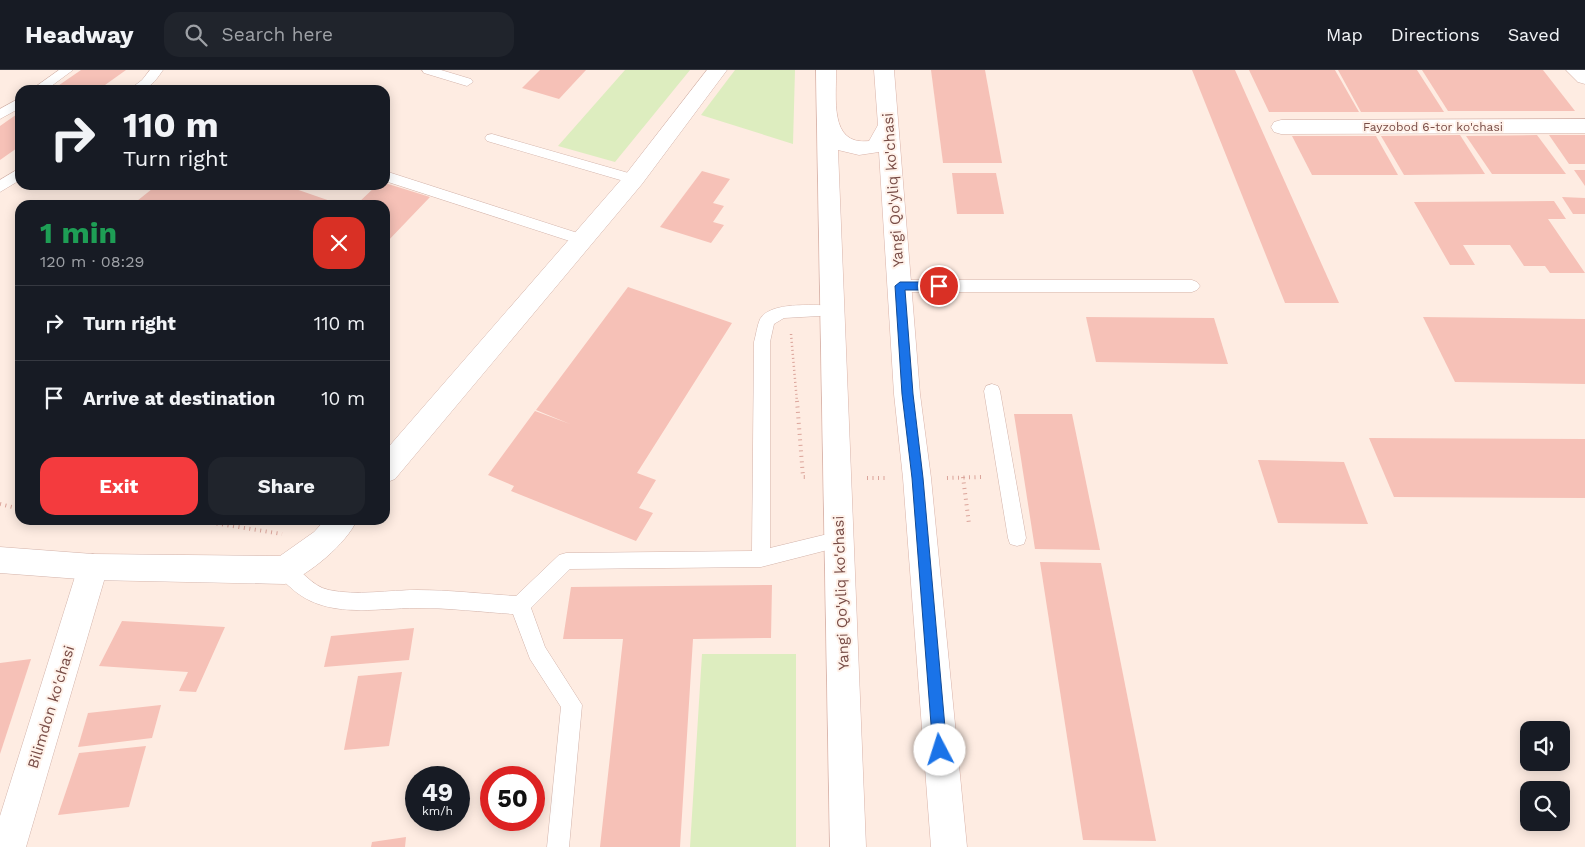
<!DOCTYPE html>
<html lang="en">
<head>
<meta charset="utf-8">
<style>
  :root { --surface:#171b24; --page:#20242c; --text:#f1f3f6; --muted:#9ea1a6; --line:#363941; --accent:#f43b3e }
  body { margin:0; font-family:"Work Sans",sans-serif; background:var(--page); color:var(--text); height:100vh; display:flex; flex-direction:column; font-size:19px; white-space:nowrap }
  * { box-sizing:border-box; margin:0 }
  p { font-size:16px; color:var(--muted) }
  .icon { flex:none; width:28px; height:28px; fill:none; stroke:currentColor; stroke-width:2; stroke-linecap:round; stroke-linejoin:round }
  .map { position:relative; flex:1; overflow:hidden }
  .sheet { position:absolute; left:15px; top:130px; width:375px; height:325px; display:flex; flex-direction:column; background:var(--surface); border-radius:15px; box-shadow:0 2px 12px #0003 }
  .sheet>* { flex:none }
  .top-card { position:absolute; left:15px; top:15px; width:375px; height:105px; border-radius:15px; box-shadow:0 2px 12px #0003; background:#171b24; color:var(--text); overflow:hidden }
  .fabs { position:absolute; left:1520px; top:651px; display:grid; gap:10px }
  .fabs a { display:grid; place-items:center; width:50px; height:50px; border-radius:10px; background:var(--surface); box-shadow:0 2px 12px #0003; font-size:25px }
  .speed { position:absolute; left:405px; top:696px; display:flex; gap:10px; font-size:25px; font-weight:700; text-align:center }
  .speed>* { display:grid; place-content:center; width:65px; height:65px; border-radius:50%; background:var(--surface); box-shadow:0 2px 12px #0003; line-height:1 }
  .speed small { font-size:12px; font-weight:400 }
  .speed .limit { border:8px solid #d22; background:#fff; color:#111 }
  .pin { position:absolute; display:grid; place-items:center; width:42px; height:42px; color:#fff; margin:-21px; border:2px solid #fff; border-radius:50%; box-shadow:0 1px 5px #0007 }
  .me { position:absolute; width:55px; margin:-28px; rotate:355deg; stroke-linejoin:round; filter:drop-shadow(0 0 4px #0008) }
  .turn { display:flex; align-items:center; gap:18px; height:105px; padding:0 25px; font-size:22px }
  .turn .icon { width:65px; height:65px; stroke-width:2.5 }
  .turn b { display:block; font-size:35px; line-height:42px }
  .round { display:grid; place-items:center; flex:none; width:52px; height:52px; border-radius:15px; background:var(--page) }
  .overview { display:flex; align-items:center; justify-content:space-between; height:85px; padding:0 25px }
  h1 { font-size:30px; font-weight:700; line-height:38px; color:#1e9e55 }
  .action { display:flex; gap:10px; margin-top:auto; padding:10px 25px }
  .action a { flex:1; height:58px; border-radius:15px; background:var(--accent); color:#fff; font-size:20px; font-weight:700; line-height:58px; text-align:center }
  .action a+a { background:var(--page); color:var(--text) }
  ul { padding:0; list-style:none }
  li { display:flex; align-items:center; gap:15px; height:75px; padding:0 25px; border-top:1px solid var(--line) }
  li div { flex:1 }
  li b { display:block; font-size:19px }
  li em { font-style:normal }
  header { display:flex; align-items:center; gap:30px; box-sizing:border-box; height:70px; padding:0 25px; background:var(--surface); border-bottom:1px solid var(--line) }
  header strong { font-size:24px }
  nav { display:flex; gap:28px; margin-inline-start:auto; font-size:18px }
  .search { width:350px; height:45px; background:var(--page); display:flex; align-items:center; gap:12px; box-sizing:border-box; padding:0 18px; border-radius:15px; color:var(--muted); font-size:19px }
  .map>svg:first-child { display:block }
</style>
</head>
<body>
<header>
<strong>Headway</strong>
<div class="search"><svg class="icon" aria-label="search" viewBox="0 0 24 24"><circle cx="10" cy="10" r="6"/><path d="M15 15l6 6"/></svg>Search here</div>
<nav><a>Map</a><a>Directions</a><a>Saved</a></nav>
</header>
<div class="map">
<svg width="1585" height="777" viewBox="0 0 1585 777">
  <rect width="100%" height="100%" fill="#feece2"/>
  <g fill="#ddedbf">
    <polygon points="625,0 690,0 615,92 558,76"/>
    <polygon points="735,0 795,0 793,74 701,45"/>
    <polygon points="702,584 796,584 796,777 690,777"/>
  </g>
  <g fill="#f6c1b7">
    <polygon points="81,0 126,0 98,20 52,20"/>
    <polygon points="540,0 586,0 559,29 522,18"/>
    <polygon points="931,0 985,0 1002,93 943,93"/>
    <polygon points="1192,0 1235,0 1339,233 1285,233"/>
    <polygon points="1249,0 1335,0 1359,42 1269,42"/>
    <polygon points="1338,0 1417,0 1444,42 1361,42"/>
    <polygon points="1422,0 1543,0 1575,41 1448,41"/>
    <polygon points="20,42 20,76 0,90 0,56"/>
    <polygon points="1460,65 1485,104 1404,105 1381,66"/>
    <polygon points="1537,65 1566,104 1492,104 1466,66"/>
    <polygon points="1549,65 1585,65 1585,94 1569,94"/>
    <polygon points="1292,66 1376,66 1398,105 1312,105"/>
    <polygon points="1574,100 1585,100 1585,116"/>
    <polygon points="702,101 730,109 713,133 724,136 713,152 724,155 711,173 660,157"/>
    <polygon points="952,103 996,103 1004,144 957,144"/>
    <polygon points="385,113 430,127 385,174 385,135 356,135 377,115 385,115"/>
    <polygon points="157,115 230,115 237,117 239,115 284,115 342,135 132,135"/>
    <polygon points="1562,127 1585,128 1585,144 1573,144"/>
    <polygon points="1554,131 1566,149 1548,149 1585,203 1550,203 1545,196 1524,196 1510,175 1463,175 1475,195 1450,195 1414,132"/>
    <polygon points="628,217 732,253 637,403 656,410 639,438 653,443 636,471 511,421 514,416 488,405 535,341 570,354 536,340"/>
    <polygon points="1086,247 1214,248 1228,294 1096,292"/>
    <polygon points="1423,247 1585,249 1585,314 1455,312"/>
    <polygon points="1014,344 1072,344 1100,480 1035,479"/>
    <polygon points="1369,368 1585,369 1585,428 1394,427"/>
    <polygon points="1258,390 1344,392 1368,454 1278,453"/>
    <polygon points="1040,492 1101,493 1156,771 1083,770"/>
    <polygon points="772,515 771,568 693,569 680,777 600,777 623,569 563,569 571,517"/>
    <polygon points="122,551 225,557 196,622 179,621 188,602 99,596"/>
    <polygon points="414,558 409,590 324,597 331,566"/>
    <polygon points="31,589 0,684 0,593"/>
    <polygon points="402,602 389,676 344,680 358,606"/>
    <polygon points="161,635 152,668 78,677 88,643"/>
    <polygon points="146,676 129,737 58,745 79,683"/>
    <polygon points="406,767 405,777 371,777 372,772"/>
  </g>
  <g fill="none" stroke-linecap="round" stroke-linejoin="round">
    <g stroke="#d3b3aa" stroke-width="1">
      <g id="service">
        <polygon points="59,0 73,0 46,20 31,20"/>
        <path d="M150 0H163C152 16 148 20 129 20L142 10Z"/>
        <polygon points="422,0 441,0 471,9 473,12 467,16 424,3"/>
        <polygon points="20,28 20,38 0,49 0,39"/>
        <polygon points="492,64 639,106 641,109 639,112 634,114 487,71 485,68 487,65"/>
        <polygon points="20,98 20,110 0,122 0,110"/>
        <polygon points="385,101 587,166 589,170 587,174 582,175 385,111"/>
        <polygon points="900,210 1192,210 1197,212 1200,216 1197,220 1192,222 900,222 895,220 892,216 895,212"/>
        <path d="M831 235 837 237 839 241 837 245 784 248 774 254 770 272V478L840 461 847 463 849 469 847 475 761 497 570 499 531 538 545 577 582 635 569 777H547L561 637 530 589 513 544C482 542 450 538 418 538 374 538 325 550 290 517 284 512 279 507 276 500L278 494 285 491C302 498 310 516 329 520 357 526 389 520 417 520 450 520 483 524 516 526L559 485 566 483 752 481 754 272C756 265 757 256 760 249 771 231 812 236 831 235Z"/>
        <polygon points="992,314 998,316 1000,321 1026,468 1024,474 1017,476 1010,474 1008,468 984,321 986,316"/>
      </g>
    </g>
    <g stroke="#d3b3aa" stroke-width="1">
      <g id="minor">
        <polygon points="1566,0 1585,0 1585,14 1578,12"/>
        <polygon points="1585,49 1585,63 1281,64 1274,62 1271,57 1274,52 1281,50"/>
        <polygon points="93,484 103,487 108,497 26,777 0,777 0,746 78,497 83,487"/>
      </g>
    </g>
    <g stroke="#d3b3aa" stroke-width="1">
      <g id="tertiary">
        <polygon points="707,0 727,0 642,114 395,409 385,413 385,381 626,104"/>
        <path d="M325 450H357C346 474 310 504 285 514L93 510 0 503V477L93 484 280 486 314 462Z"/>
      </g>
    </g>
    <g stroke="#d9b3a9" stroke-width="1">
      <path id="secondary" d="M816 0H836C837 26 828 76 869 71L878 55 874 0H894L920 324 931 408 967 777H931L903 408 894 324 879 82 859 85 838 80 866 777H830Z"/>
    </g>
    <polyline stroke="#dba49a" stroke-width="2.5" stroke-dasharray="1 3" stroke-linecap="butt" points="791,264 797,332"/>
    <g stroke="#dba49a" stroke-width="4" stroke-dasharray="1 4.5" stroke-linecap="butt">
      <polyline points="797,331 803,407 809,407"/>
      <polyline points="963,407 969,454"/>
      <polyline points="867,408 886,408"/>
      <polyline points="947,408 981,407"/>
      <polyline points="0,434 20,439"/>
      <polyline points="195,450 282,464"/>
    </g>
    <use href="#service" fill="#fff" fill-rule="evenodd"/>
    <use href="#minor" fill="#fff" fill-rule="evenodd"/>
    <use href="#tertiary" fill="#fff" fill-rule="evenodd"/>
    <use href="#secondary" fill="#fff" fill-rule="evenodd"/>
  </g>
  <polygon fill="#1a73e8" stroke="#114b97" points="900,212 939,212 944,216 939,220 905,220 913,324 923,408 947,680 945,685 940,687 935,685 933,680 912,408 902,324 895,216"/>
  <g text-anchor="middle" stroke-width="4" stroke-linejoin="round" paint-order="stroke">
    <g font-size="12" fill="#784c46" stroke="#fff2ea">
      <text x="1433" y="61">Fayzobod 6-tor ko'chasi</text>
    </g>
    <g font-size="15" fill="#784c46" stroke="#fff2ea">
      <text transform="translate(893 120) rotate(-94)" y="5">Yangi Qo'yliq ko'chasi</text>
      <text transform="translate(841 523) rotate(-92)" y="5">Yangi Qo'yliq ko'chasi</text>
      <text transform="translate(51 637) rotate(-73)" y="5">Bilimdon ko'chasi</text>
    </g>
  </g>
</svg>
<div class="fabs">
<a><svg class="icon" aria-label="sound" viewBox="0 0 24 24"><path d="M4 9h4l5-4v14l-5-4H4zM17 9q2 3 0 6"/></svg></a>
<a><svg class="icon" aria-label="search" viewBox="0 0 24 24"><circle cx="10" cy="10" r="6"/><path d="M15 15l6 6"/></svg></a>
</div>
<div class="speed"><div>49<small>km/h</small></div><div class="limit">50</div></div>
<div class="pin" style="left:939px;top:216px;background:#d93025"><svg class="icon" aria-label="arrive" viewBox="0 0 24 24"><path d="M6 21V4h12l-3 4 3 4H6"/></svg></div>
<svg class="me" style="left:940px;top:680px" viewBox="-20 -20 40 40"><circle r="19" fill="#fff"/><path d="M0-13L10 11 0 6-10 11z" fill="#1a73e8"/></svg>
<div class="top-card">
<div class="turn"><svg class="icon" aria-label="right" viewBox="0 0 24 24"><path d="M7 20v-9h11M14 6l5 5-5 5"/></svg><div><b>110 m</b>Turn right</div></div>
</div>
<section class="sheet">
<div class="overview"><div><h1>1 min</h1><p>120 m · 08:29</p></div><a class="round" style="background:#d93025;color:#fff"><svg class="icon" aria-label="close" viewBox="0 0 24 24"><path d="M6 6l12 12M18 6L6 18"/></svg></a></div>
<ul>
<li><svg class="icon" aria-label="right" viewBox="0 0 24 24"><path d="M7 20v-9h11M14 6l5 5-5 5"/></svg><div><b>Turn right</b></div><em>110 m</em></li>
<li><svg class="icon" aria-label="arrive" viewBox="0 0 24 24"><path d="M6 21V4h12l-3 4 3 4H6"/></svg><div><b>Arrive at destination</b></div><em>10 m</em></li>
</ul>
<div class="action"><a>Exit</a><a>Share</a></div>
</section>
</div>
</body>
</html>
